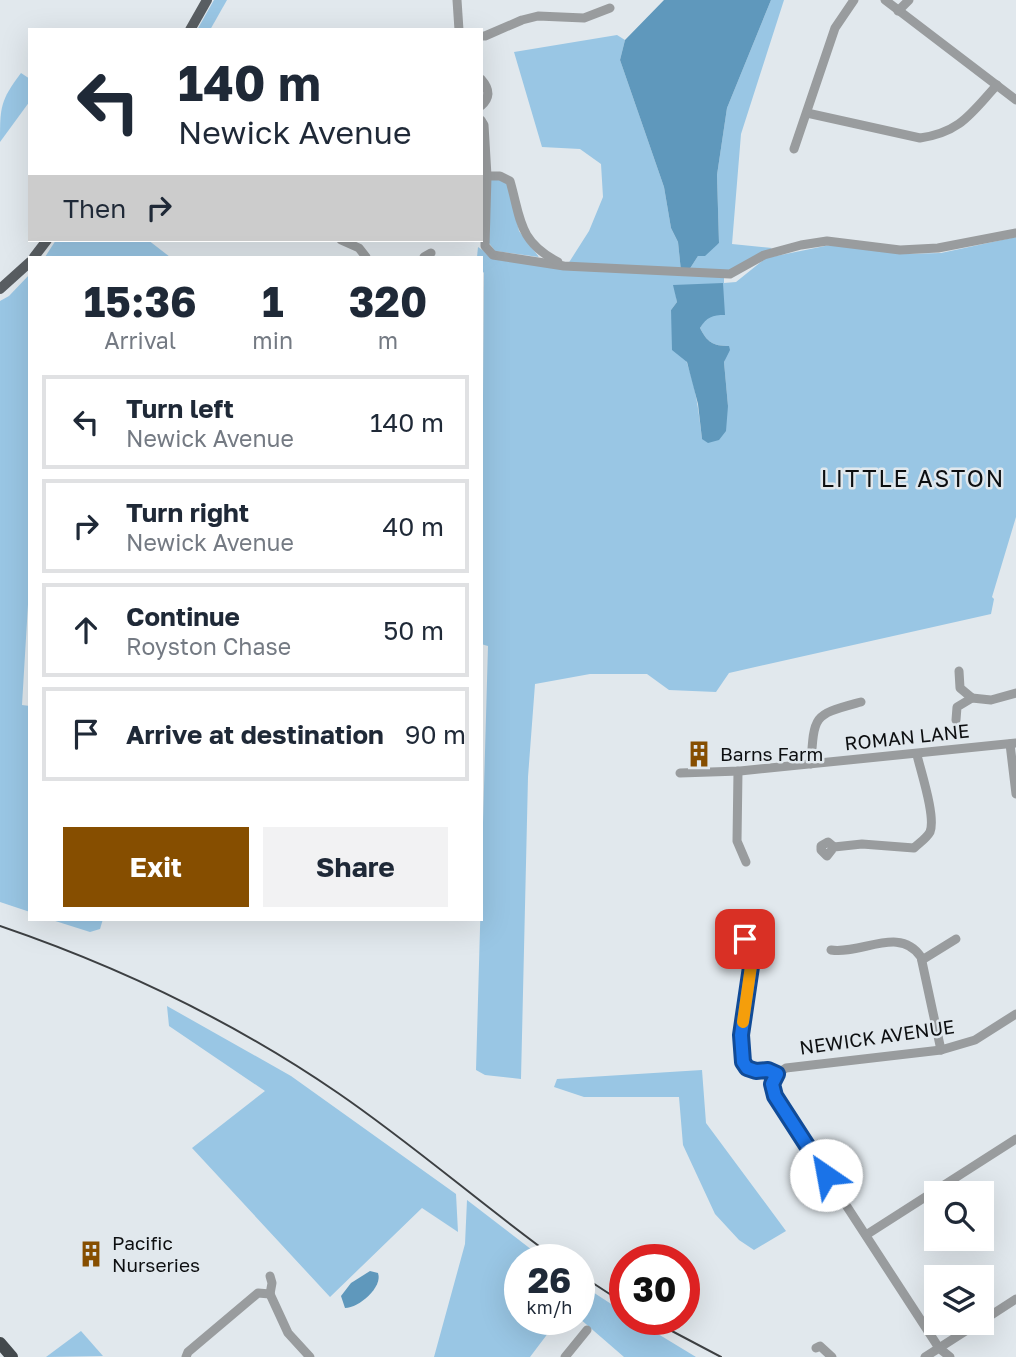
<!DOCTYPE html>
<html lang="en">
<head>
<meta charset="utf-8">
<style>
  :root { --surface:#fff; --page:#f2f2f3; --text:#1f2937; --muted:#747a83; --line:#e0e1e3; --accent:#864e00 }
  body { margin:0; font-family:"Golos Text",sans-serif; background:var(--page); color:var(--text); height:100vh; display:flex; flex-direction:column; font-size:26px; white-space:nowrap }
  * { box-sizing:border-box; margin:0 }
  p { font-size:23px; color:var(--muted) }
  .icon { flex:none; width:38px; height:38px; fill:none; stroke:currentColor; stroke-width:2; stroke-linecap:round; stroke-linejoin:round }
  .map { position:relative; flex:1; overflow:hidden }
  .sheet { position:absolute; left:28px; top:256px; width:455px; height:665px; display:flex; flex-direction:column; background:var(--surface); border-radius:0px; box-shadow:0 7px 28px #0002 }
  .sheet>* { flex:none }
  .guide { position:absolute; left:28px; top:28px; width:455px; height:214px; border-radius:0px; box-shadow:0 7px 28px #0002; background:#fff; color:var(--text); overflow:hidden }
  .tools { position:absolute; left:924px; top:1181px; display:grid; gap:14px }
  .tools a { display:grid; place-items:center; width:70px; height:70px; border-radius:0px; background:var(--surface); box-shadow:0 7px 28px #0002; font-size:35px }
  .speed { position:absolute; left:504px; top:1244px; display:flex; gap:14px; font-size:35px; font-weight:700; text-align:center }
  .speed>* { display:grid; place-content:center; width:91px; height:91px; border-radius:50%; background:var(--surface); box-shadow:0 7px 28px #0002; line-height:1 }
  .speed small { font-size:18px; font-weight:400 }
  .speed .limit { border:10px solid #d22; background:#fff; color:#111 }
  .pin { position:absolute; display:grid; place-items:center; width:60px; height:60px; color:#fff; margin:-30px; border-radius:14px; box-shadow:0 4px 10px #0006 }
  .me { position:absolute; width:77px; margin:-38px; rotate:327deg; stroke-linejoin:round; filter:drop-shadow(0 0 5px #0008) }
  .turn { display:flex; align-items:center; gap:24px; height:147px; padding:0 35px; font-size:32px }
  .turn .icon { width:91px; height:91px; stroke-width:2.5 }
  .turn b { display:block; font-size:49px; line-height:60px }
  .then { display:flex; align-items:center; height:66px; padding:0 35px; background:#0003; gap:14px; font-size:26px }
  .eta { display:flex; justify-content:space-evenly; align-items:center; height:119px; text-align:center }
  .eta b { font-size:42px; font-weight:700; line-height:49px }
  .action { display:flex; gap:14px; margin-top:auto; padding:14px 35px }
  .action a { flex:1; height:80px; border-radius:0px; background:var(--accent); color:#fff; font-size:28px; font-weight:700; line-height:80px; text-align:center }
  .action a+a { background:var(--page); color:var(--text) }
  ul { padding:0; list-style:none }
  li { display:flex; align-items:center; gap:21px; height:94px; margin:0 14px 10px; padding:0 21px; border:4px solid var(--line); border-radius:0px }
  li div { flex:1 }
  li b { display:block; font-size:26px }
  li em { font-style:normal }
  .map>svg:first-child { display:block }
</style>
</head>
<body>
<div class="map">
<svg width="1016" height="1357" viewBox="0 0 1016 1357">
  <rect width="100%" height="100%" fill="#e1e8ed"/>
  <g fill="#99c6e4" fill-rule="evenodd">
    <polygon points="214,0 227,0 210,30 197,30"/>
    <polygon points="771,0 784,0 741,134 732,244 772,248 730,271 689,270 698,256 719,243 717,175 727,108"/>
    <polygon points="617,35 625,40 620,60 664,187 671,228 678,242 681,271 568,264 589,231 603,197 601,164 580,149 542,147 514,52"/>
    <path d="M21 73 30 79V101L0 142C0 107 0 101 21 73Z"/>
    <polygon points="490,178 502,180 509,184 519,231 539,257 495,251 489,243"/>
    <path d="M1016 237V517L992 597 994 599 991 614 729 673 716 692 669 690 647 674H590L535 684 528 777 521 1079 485 1075 476 1070 488 646 481 644 484 273 481 269V257H477L478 247 491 256 724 277V283L736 282 766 258 830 245 904 254 941 253ZM674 285 715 315 706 318 700 328C707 342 713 346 729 346L724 362 728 406 702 439C699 413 696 388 687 363 681 344 673 330 671 310L677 302Z"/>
    <polygon points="56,240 148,240 170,257 45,257"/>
    <polygon points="30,274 30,571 22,705 30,706 30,912 0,902 0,301 9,296"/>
    <polygon points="49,919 103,919 100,929 90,932"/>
    <polygon points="167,1006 291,1076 456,1194 458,1232 422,1208 330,1297 192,1148 265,1091 169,1026"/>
    <polygon points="702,1070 706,1123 786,1231 754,1250 739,1240 715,1214 683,1145 679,1097 584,1097 554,1087 557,1079"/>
    <polygon points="467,1200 545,1260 520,1260 520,1320 558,1320 530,1357 434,1357 465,1244"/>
    <polygon points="579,1283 625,1313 625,1320 635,1320 696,1357 624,1357 579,1318"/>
    <polygon points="81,1331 103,1356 46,1357"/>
  </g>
  <g fill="#5f98bc">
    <polygon points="664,0 771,0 727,108 717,175 719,243 705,256 698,256 689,270 681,271 678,242 671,228 664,187 620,60 625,40"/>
    <path d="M723 283 725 315C712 315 707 317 700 328 707 342 713 346 729 346L730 350 724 362 728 406 726 431 719 440 708 443 702 439 698 404 687 362 672 350 671 310 677 302 673 285Z"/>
    <path d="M370 1271 378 1273C383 1287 359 1308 345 1308L341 1296 351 1283Z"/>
  </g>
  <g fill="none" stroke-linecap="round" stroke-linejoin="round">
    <g stroke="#999c9e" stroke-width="9">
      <polyline points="457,0 459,30"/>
      <polyline points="885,0 1016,100"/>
      <polyline points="898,11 909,0"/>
      <polyline points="481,36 485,36 522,20 538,16 584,18 610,8"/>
      <path d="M481 79C489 88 491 97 481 106"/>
      <path d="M807 113 920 138C961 132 971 113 997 85"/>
      <polyline points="481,120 484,125 487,176 485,246 493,255 564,266 730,274 764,255 801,245 827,241 900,250 938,248 1016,233"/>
      <polyline points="794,149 835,28 854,0"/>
      <path d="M487 176H500L510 181C521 219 518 241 558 262"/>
      <polyline points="341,240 359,248 366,257"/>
      <polyline points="424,257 431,253"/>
      <polyline points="959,671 960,688 972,698"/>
      <polyline points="956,720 957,707 972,698 991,700 1016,693"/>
      <polyline points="1010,744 1016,794"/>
      <path d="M811 764C814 713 814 715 861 702"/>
      <polyline points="738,771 737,841 746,862"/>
      <polyline points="680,773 740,771 1016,743"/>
      <path d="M834 847 827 856 821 850V846L828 842 834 847 862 844 914 848C919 843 926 839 930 832 936 817 921 772 917 755"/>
      <polyline points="745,939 753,960 742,1035 743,1062 747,1068 756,1071 768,1070 777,1074"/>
      <path d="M831 950C861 955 900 925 921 957L941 1050"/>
      <polyline points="922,960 956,939"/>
      <polyline points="777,1074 772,1085 775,1096 939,1348 950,1357"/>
      <polyline points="777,1074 786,1068 941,1050 975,1040 1016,1014"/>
      <polyline points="866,1235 1016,1139"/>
      <polyline points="270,1294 288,1333 310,1357"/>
      <polyline points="270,1294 272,1283 270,1276"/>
      <polyline points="982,1321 1016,1299"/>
      <polyline points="816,1348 820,1346 832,1357"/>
      <polyline points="186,1357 188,1352 258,1293 270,1294"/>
      <polyline points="565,1357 587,1330"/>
      <polyline points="925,1357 978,1323"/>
    </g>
    <g stroke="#595e62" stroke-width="10">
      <polyline points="190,30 207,0"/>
      <polyline points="34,257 47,240"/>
      <polyline points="0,289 30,262"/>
    </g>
    <polyline stroke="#43494d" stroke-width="12" points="0,1343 12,1357"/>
    <g stroke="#3d4043" stroke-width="2">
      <path d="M0 926C120 967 233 1021 338 1093 414 1145 483 1206 558 1260"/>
      <polyline points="579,1274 625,1304"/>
      <polyline points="651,1320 721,1357"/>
    </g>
  </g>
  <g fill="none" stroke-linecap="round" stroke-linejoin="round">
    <g stroke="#114b97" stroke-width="18">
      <polyline id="route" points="745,939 752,960 741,1035 743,1062 747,1068 756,1071 768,1070 777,1074 772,1084 775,1096 826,1175"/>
    </g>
    <use href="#route" stroke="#1a73e8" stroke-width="12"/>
    <polyline stroke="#f59e0b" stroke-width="12" points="743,1022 751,966"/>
  </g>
  <defs>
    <g id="building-bare" transform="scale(2.1)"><path d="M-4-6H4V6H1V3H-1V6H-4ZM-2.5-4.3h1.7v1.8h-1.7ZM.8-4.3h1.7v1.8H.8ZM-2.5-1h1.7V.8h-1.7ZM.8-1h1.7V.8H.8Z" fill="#864e00" stroke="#e1e8ed" stroke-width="2.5" paint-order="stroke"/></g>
  </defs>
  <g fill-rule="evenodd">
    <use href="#building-bare" x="699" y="754"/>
    <use href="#building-bare" x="91" y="1254"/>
  </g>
  <g text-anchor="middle" stroke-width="5" stroke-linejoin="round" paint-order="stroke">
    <g font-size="19" fill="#0d0f11" stroke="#e1e8ed">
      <text transform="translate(907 737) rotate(-6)" y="7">ROMAN LANE</text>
      <text transform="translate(877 1037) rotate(-8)" y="7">NEWICK AVENUE</text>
    </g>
    <g font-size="19" fill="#0d0f11" stroke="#e1e8ed" text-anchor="start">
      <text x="720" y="761">Barns Farm</text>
      <text x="112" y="1250">Pacific<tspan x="112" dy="22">Nurseries</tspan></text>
    </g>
    <g font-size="23" letter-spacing="2" fill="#0d0f11" stroke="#e1e8ed">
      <text x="913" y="487">LITTLE ASTON</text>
    </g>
  </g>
</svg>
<div class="tools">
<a><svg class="icon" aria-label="search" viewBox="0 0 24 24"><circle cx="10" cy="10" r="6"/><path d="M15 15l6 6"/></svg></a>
<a><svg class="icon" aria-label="layers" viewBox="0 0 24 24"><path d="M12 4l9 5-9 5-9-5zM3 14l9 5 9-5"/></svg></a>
</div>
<div class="speed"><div>26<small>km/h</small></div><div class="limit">30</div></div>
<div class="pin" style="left:745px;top:939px;background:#d93025"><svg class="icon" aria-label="arrive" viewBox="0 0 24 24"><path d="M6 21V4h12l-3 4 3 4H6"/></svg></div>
<svg class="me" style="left:826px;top:1175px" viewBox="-20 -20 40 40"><circle r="19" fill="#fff"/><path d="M0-13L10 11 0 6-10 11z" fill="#1a73e8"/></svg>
<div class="guide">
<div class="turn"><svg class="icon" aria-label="left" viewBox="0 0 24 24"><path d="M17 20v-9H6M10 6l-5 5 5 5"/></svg><div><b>140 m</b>Newick Avenue</div></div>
<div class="then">Then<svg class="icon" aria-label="right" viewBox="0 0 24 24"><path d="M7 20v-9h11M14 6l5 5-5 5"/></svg></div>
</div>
<section class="sheet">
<div class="eta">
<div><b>15:36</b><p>Arrival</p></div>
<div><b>1</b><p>min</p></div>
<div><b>320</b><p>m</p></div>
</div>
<ul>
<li><svg class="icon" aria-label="left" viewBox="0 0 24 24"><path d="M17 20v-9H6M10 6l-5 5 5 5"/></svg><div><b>Turn left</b><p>Newick Avenue</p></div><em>140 m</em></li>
<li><svg class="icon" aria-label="right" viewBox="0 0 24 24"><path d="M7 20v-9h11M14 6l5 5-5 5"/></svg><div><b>Turn right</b><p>Newick Avenue</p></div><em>40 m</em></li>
<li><svg class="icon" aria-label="ahead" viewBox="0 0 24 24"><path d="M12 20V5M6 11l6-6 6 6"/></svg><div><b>Continue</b><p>Royston Chase</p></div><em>50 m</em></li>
<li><svg class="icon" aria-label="arrive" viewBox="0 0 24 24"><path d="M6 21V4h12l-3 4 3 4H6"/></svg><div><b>Arrive at destination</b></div><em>90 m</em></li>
</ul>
<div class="action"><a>Exit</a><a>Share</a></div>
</section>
</div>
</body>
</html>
